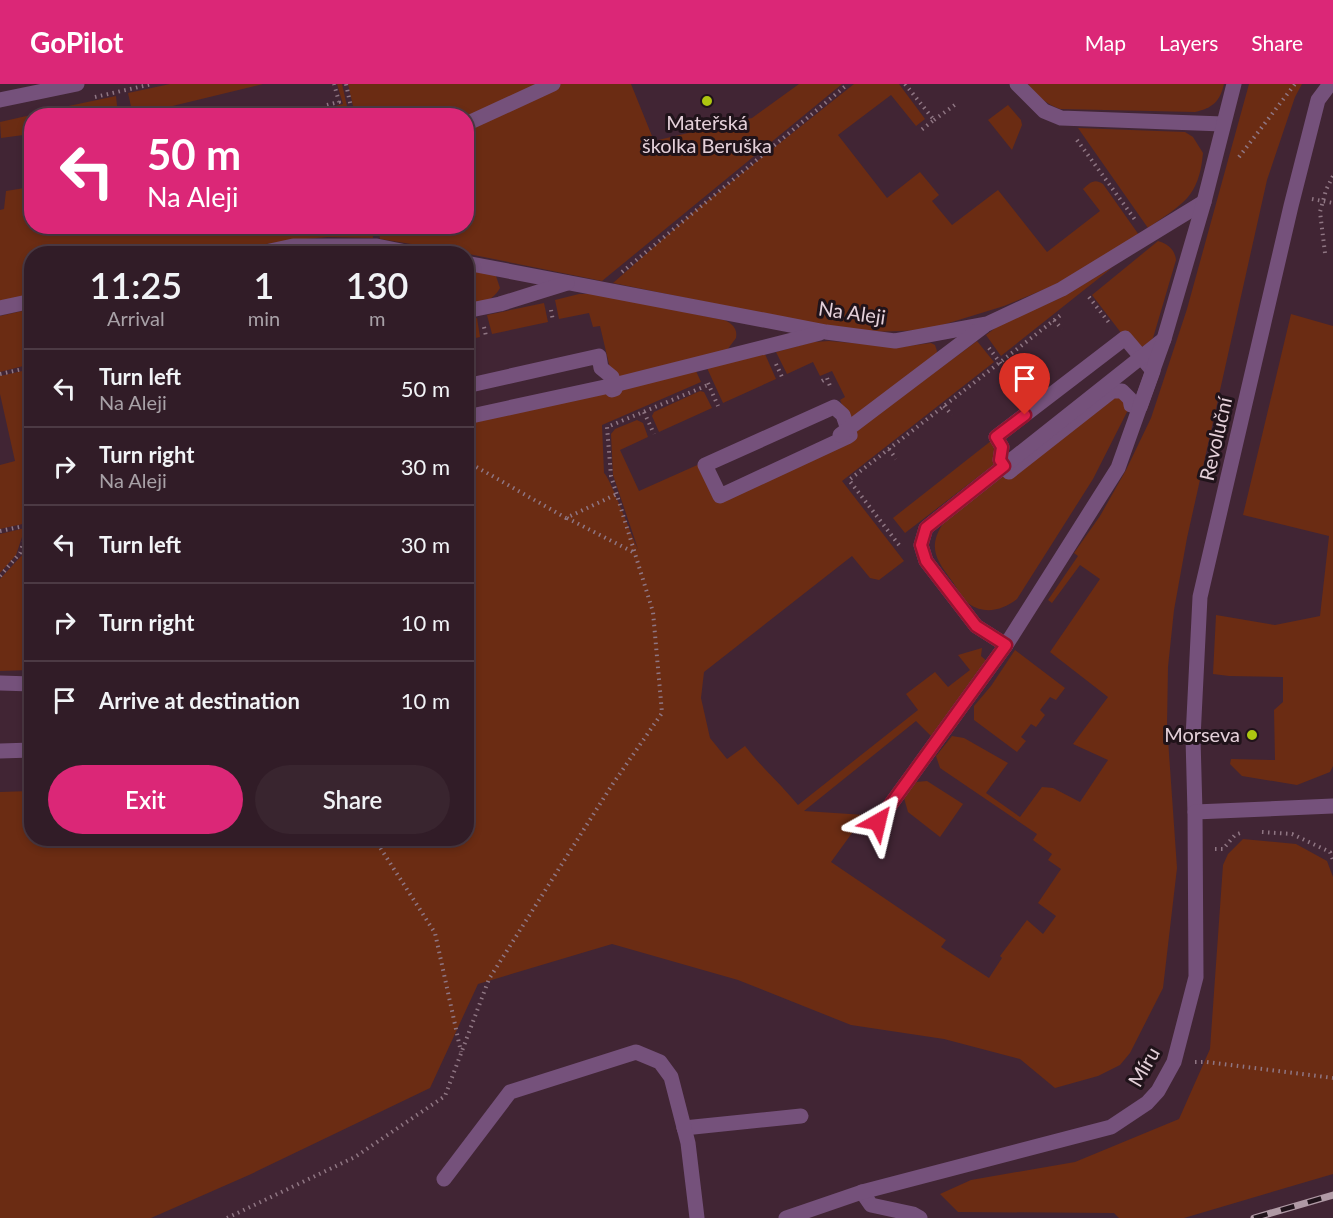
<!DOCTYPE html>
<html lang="en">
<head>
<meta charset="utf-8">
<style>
  :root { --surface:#311c27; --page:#39252f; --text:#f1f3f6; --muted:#a8a1a7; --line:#4c3a44; --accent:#db2777 }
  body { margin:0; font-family:Lato,sans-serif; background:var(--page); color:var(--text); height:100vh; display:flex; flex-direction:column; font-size:22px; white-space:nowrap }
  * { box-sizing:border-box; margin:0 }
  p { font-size:20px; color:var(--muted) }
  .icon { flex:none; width:33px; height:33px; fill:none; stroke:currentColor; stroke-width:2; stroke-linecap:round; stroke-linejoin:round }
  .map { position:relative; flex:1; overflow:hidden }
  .side { position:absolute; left:24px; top:162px; width:450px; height:600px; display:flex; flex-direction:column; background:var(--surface); border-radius:24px; box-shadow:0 3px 9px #0003,0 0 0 2px var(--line) }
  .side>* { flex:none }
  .banner { position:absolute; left:24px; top:24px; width:450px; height:126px; border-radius:24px; box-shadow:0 3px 9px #0003,0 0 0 2px var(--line); background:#db2777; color:#fff; overflow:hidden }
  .pin { position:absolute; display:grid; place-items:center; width:51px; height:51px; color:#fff; margin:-62px -26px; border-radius:50% 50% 50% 0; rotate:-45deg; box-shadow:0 0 6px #0007 }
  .pin .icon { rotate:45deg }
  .me { position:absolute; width:66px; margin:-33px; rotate:37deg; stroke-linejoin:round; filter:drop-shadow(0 0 4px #0008) }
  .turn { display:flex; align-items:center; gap:21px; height:126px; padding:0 24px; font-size:27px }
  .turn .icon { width:78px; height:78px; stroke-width:2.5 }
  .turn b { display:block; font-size:42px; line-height:51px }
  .eta { display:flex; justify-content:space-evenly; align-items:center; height:102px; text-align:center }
  .eta b { font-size:36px; font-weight:600; line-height:42px }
  .primary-button { display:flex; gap:12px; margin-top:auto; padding:12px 24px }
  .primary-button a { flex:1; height:69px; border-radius:36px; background:var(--accent); color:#fff; font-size:24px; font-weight:600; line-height:69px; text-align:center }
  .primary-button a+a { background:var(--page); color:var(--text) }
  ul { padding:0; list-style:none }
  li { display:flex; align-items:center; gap:18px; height:78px; padding:0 24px; border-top:2px solid var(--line) }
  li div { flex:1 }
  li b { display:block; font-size:22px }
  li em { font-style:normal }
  header { display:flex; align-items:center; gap:36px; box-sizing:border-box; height:84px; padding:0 30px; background:var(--accent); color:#fff }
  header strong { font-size:28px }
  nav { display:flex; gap:33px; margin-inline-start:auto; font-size:21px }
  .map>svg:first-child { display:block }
</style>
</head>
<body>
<header>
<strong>GoPilot</strong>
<nav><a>Map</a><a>Layers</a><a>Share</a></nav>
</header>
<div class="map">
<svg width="1333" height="1134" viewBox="0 0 1333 1134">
  <rect width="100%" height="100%" fill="#412534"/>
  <g fill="#6b2c13">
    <polygon points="170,0 263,0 156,26 156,31 133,31 128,9"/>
    <polygon points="337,0 342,0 349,31 330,31 328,24 343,20"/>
    <polygon points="348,0 631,0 654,57 752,34 799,0 842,0 602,197 449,166 380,155 378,143 466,142 466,32 355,31"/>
    <path d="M854 0H899L925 35 916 42 891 11 838 51 887 114 920 88 939 111 932 117 952 141 998 106 1047 168 1100 127 1083 105C1090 99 1094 94 1103 100L1139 151 1086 184 1050 203 1004 222 926 246 872 248 844 246 613 199 696 126Z"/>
    <path d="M1028 0H1224C1220 17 1213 24 1195 28L1060 25C1046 20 1037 12 1028 0Z"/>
    <path d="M1249 0H1302L1295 13 1267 96 1187 454 1174 526 1168 583 1167 641 1177 784 1163 904 1130 969 1120 981 1098 992 1055 1004 1020 975 944 955 851 941 738 896 612 860 478 900 430 1004 249 1091 151 1134H0V708L31 707 32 754H466L467 339 696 287 701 298 602 341 604 389C611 395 631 452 638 465L613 391 611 350 615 345 637 336 643 339 648 353 620 366 639 407 704 378 720 411 847 353 977 257 994 278 842 397 904 477 879 496 870 494 852 472 704 588 701 614 710 654 727 675 745 662C761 683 781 700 798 721L918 626 906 610 935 588 948 603 970 586 958 571 982 564 981 572 989 579 933 654 916 637 804 727 865 731 831 778 946 856 941 863 989 894 1002 874 1000 872 1027 836 1043 850 1056 832 1038 819 1061 785 1048 776 1052 770 1033 756 1037 750 940 684 936 672 952 652 964 654 1008 679 986 709 1020 733 1042 703 1053 704 1080 718 1108 676 1073 660 1108 613 1050 568 1100 495 1080 481 1052 519 1048 516 1078 472 1074 469 1100 432 1126 386 1151 334 1187 225Z"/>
    <polygon points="116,12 118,31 60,31 59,24"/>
    <polygon points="1008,21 1021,36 1022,41 1012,66 988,36"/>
    <polygon points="53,26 54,31 32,32 31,50 1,54 0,38"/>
    <path d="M1078 44 1185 48 1193 53 1203 69C1199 114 1182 120 1148 144Z"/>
    <polygon points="31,103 32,142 372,143 373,154 328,153 284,157 212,169 32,170 31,210 0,217 0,126 4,125 6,107"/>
    <path d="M1158 157C1168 160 1175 166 1176 176L1153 254 1150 258 1135 267 1092 211Z"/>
    <polygon points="1113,183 1001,272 986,251 1003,238 1056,216"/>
    <path d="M466 184 496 192 500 204C492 218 481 219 467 222Z"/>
    <path d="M579 210H596L724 236C732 239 738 245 736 254L727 266 622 292 612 293 600 242 593 243 589 229 559 235 555 216Z"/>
    <polygon points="544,219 548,238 492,250 487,231"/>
    <polygon points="31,225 31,280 0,288 0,232"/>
    <polygon points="1291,230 1333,242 1333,682 1330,688 1297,701 1242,692 1230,680 1231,675 1275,676 1274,626 1283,618 1283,593 1229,592 1213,590 1216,531 1275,541 1320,532 1329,452 1243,431"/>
    <polygon points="477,234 480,253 467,256 467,236"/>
    <polygon points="829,257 900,263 931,259 935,261 937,267 936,272 855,333 847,333 840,316 845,313 832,287 820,292 813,278 787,290 776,268 813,258"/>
    <polygon points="765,270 776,295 723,319 707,284"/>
    <polygon points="31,285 31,424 27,439 0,445 0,381 15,377 0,310 0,292"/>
    <polygon points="700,307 704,308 712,324 659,348 652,332 654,328"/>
    <path d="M1112 307 1129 324 1093 395 1017 515C1003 526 985 531 969 520 962 515 957 504 952 497 936 476 927 463 944 438Z"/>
    <polygon points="996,353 1000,376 905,449 893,434"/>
    <polygon points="25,444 16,471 0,489 0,450"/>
    <polygon points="31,444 31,586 0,587 0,495 24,469"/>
    <polygon points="1015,566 1065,604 1056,616 1050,613 1040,626 1045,631 1036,643 1031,640 1021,653 1026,657 1017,668 974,636 974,622 991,602"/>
    <polygon points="927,697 963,720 940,753 908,728 904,714 916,698"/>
    <polygon points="1243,755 1296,760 1327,777 1333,793 1333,1090 1184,1134 1119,1134 1114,1129 958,1128 940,1110 971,1096 1075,1078 1179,1035 1210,965 1223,781 1228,770"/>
  </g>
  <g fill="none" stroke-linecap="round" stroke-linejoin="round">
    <g stroke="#8f7683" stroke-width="4" stroke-dasharray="1.5 4.5" stroke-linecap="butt">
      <polyline points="346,0 353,32"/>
      <polyline points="905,0 934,36 920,47"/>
      <polyline points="95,13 152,0"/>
      <polyline points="327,21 339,18 334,0"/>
      <polyline points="934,36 956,20"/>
      <polyline points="1077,56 1136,137"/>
      <polyline points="1239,73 1295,0"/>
      <polyline points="1312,115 1333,119"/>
      <polyline points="1325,169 1320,128 1326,106 1333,92"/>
      <polyline points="622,188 848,0"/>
      <polyline points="1089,213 1110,240"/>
      <polyline points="551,226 553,237"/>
      <polyline points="1054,236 1062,245"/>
      <polyline points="484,243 486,252"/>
      <polyline points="989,264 1007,288"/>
      <polyline points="776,280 782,293"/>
      <polyline points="0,290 32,283"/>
      <polyline points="822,297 827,294 830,302"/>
      <polyline points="708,299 718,322"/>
      <polyline points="944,322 952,331"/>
      <polyline points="644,328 654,350"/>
      <polyline points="889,365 896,375"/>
      <polyline points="466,377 566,434 617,410"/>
      <polyline points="567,434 635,469"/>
      <polyline points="0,447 29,441"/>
      <polyline points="899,461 849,396 1062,230"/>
      <polyline points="0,492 20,469 32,433"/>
      <polyline points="1262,748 1292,750 1330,768 1333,776"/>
      <polyline points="374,754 435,849 461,968"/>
      <polyline points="1215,765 1223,765 1235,751 1243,748"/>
      <polyline points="1195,978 1207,978 1333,994"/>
      <polyline points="227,1134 355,1073 445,1012 489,895 612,701 662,629 653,528 611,392 607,343 708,301"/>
    </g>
    <g stroke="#75517b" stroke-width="15">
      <polyline points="1017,0 1044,27 1061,34 1223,40"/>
      <polyline points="0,16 77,0"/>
      <polyline points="466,40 553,0"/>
      <polyline points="256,170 293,162 377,162 416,170"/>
      <polyline points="466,179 826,248 895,257 987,240 1062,205 1204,118"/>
      <polyline points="0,224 32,217"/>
      <polyline points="466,227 500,220 567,199"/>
      <polygon points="1125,254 1153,287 1140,323 1131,321 1130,315 1122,307 1112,307 1009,388 1000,376 1002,363 996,353"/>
      <polyline points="466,302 599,272 601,284 612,293 615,305 612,306"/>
      <polygon points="834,323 843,331 850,351 847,353 720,412 705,381"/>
      <polyline points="476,331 614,301 820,249"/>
      <polyline points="840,351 984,242"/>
      <polyline points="1006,561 976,542 926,477 921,461 926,444 1164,255"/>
      <polyline points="0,599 32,600"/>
      <polyline points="0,667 32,666"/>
      <polyline points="1195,728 1193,654 1200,513 1291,122 1318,16 1330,0"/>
      <polyline points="878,738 1006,561 1118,384 1164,255 1204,118 1234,0"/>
      <polyline points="684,1044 801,1032"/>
      <polyline points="444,1095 510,1008 636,968 660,978 671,993 688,1059 697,1134"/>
      <polyline points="862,1108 871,1121 913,1130 920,1134"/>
      <polyline points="786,1134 862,1108 1111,1043 1147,1019 1158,1007 1174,978 1196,893 1195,728 1333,722"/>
    </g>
    <g stroke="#b09aa5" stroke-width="7">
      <polyline id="rail" points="1254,1134 1333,1111"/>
    </g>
    <use href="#rail" stroke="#20131a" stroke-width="4.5" stroke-dasharray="14" stroke-linecap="butt"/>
  </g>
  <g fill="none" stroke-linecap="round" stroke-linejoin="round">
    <g stroke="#92132f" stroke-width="15">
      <polyline id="route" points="878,738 1006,561 976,542 926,477 921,461 926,444 1004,382 1000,376 1002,363 996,353 1025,331"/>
    </g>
    <use href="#route" stroke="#e11d48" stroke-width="10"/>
  </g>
  <g fill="#adc610" stroke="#20131a" stroke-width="2">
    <circle cx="707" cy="17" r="6"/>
    <circle cx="1252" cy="651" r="6"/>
  </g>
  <g text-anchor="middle" stroke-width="6" stroke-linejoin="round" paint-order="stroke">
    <g font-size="20" fill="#e4d0d9" stroke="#20131a">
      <text x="707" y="46">Mateřská<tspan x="707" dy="23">školka Beruška</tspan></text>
      <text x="1240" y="658" text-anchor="end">Morseva</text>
    </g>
    <g font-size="20" fill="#e4d0d9" stroke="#20131a">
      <text transform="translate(852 229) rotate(8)" y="7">Na Aleji</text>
      <text transform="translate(1216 355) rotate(-77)" y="7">Revoluční</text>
      <text transform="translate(1144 983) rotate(-60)" y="7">Míru</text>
    </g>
  </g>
</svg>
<div class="pin" style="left:1025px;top:331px;background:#d93025"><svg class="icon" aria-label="arrive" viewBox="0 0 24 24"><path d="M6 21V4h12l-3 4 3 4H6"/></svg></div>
<svg class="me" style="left:878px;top:738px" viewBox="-20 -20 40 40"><path d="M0-17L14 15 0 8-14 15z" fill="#e11d48" stroke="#fff" stroke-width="4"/></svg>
<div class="banner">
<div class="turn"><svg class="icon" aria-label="left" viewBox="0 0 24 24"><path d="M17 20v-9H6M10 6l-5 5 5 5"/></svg><div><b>50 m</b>Na Aleji</div></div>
</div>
<section class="side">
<div class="eta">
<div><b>11:25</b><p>Arrival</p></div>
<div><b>1</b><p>min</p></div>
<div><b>130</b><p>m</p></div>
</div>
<ul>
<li><svg class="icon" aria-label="left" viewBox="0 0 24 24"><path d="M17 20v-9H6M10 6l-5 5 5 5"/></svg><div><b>Turn left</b><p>Na Aleji</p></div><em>50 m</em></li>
<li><svg class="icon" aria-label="right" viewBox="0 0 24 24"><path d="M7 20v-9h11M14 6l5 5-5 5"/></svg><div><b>Turn right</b><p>Na Aleji</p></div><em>30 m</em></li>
<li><svg class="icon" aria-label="left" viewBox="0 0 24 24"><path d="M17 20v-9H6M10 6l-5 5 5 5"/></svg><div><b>Turn left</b></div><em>30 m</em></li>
<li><svg class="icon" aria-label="right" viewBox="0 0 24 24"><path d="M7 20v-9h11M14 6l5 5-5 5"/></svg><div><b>Turn right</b></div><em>10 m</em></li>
<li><svg class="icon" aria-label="arrive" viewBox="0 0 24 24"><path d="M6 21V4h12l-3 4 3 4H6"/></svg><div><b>Arrive at destination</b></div><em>10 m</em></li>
</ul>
<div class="primary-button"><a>Exit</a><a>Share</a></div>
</section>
</div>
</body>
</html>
